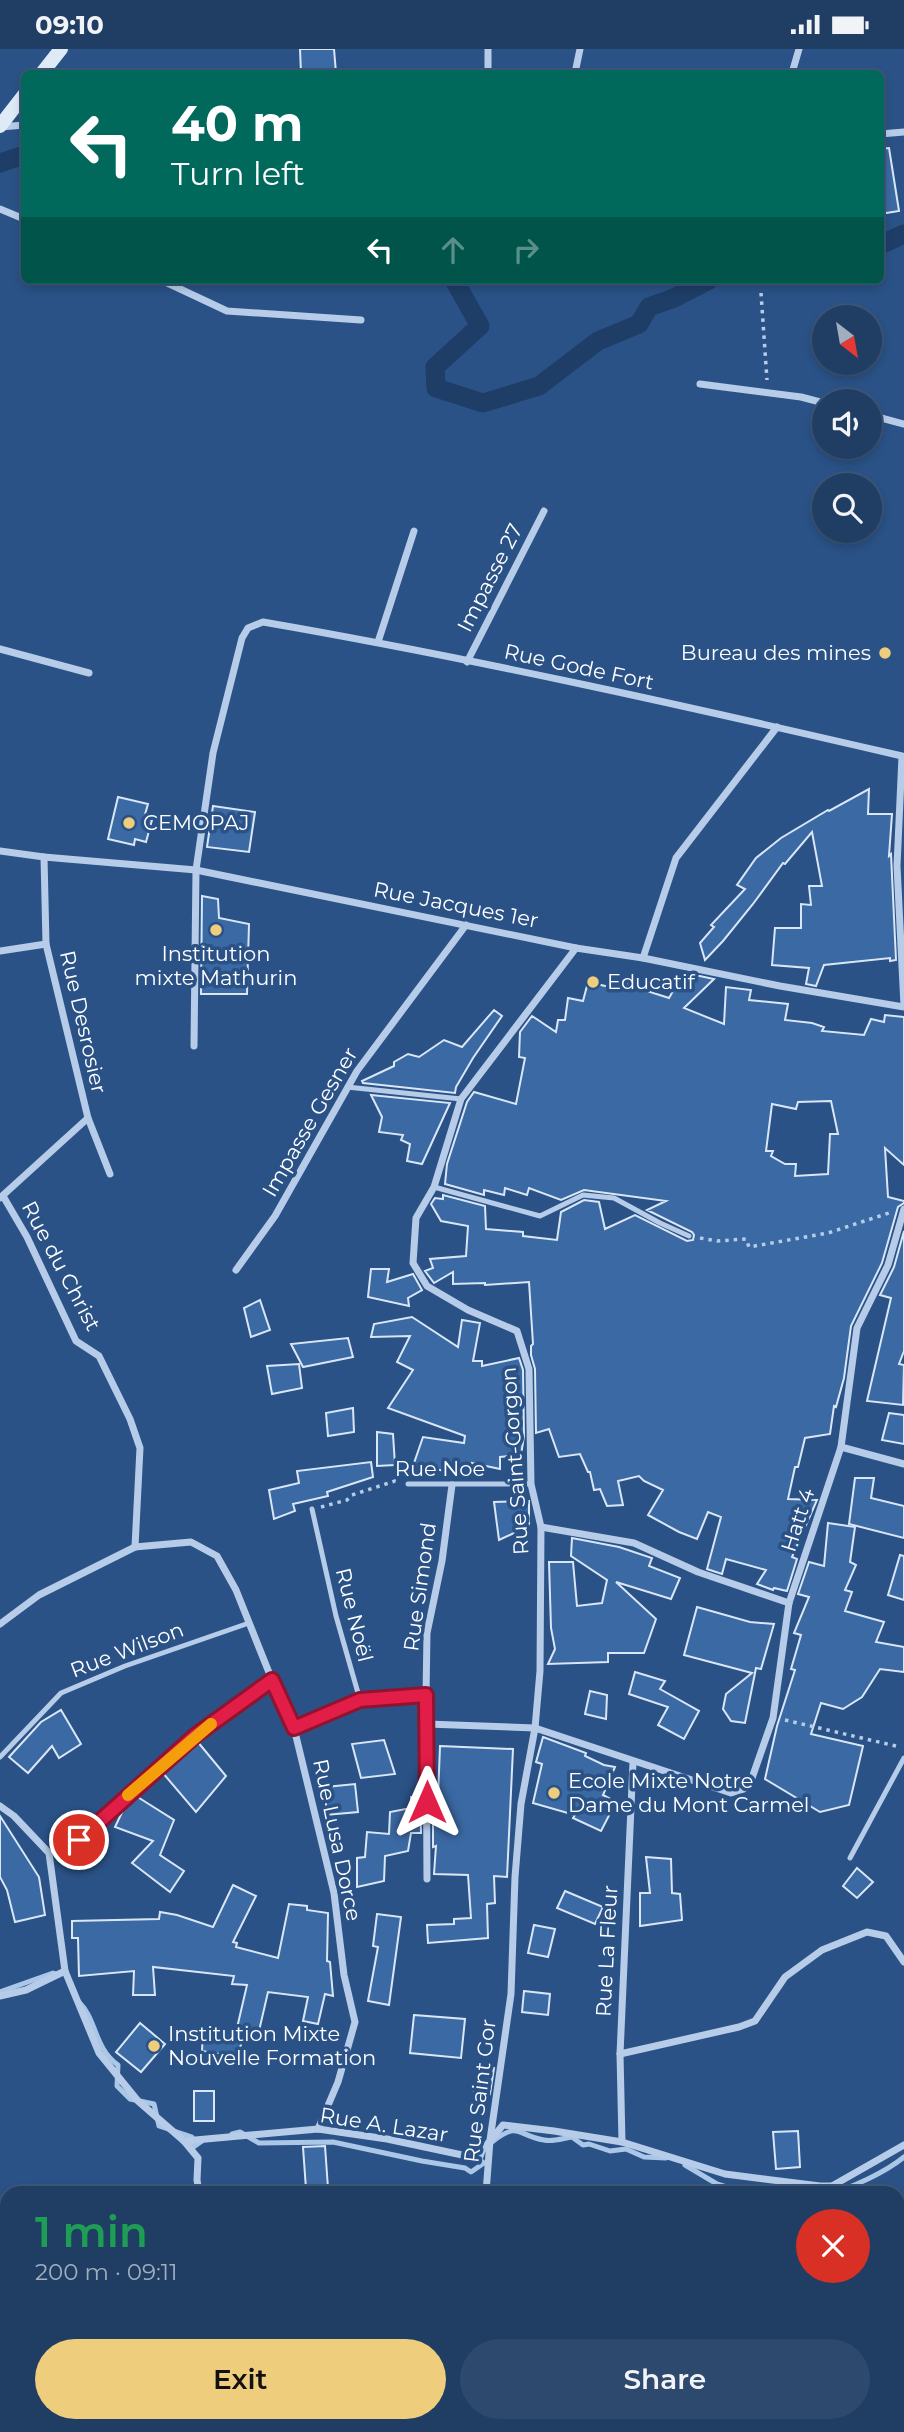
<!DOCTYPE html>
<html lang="en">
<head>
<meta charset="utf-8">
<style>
  :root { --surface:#203e64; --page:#2d496d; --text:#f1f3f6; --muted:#a2aebf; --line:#3d5778; --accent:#eece7d }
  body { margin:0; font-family:Montserrat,sans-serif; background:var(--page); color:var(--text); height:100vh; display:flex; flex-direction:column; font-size:26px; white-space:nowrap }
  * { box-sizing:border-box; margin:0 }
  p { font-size:23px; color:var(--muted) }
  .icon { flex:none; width:38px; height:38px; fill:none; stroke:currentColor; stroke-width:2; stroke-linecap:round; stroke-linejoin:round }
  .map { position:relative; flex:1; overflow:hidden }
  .details { position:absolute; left:0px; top:2137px; width:905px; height:247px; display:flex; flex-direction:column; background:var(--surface); border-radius:21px 21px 0 0; box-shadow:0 4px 10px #0003,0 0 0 2px var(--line) }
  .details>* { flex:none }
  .banner { position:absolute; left:21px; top:21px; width:863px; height:214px; border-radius:10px; box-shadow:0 4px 10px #0003,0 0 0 2px var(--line); background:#00695c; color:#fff; overflow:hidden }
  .needle { width:46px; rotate:149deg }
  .tools { position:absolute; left:812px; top:256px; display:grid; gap:14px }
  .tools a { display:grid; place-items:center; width:70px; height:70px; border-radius:50%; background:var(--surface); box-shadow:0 4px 10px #0003,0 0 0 2px var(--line); font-size:35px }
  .pin { position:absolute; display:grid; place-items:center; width:60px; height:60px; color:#fff; margin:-30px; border:4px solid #fff; border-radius:50%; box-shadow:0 2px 7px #0007 }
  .me { position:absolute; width:77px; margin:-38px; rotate:0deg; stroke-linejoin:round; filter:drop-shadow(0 0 5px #0008) }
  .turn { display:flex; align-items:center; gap:24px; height:147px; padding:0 35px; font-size:32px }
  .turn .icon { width:91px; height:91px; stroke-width:2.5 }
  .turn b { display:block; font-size:49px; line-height:60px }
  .lanes { display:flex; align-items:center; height:66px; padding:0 35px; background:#0003; justify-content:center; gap:35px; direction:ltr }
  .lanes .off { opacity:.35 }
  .round { display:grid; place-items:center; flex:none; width:74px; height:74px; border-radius:37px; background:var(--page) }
  .summary { display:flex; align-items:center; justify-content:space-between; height:119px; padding:0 35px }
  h1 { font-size:42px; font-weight:600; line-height:52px; color:#1e9e55 }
  .button { display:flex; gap:14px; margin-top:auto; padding:14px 35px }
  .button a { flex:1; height:80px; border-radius:42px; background:var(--accent); color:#111; font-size:28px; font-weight:600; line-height:80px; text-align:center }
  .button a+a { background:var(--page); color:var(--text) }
  .status { display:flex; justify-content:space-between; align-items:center; height:49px; padding:0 35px; background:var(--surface); direction:ltr }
  .status svg { height:19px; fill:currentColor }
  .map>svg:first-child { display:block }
</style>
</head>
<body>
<div class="status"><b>09:10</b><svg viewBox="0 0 49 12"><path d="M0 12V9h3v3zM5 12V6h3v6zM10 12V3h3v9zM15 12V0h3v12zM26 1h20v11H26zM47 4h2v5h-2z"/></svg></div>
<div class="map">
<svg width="904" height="2383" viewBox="0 0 904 2383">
  <rect width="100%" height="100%" fill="#2a5286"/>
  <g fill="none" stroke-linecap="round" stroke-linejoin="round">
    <g stroke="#abc7e8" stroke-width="5">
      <polyline points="0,1943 53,1924 56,1925"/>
      <path d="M79 1953C97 1971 94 1999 118 2016L117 2037 130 2050 154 2055 159 2077 192 2088V2099L202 2092"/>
      <polyline points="232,2085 240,2083 259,2094 333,2093 422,2112 465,2119 471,2123 484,2114 480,2111 483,2102"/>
      <path d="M492 2093C520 2071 517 2087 544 2091 553 2093 564 2089 572 2088L583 2096 589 2095 610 2102 626 2100 644 2108 666 2109"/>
      <polyline points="685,2116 717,2135 745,2144"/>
      <path d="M829 2144C851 2140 887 2122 904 2108"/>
    </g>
    <g stroke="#1e3d67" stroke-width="19">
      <polyline points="0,114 24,106"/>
      <polyline points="880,196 904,185"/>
      <polyline points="454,231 480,277 435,318 436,339 483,354 539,337 598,292 639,275 649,258 674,249 709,231"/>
    </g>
  </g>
  <g fill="#3b69a3" stroke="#d9e6f6" stroke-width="2" fill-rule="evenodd">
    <polygon points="300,0 334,0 336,24 301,24"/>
    <polygon points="889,99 899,162 880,165 880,100"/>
    <polygon points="869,740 868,765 892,765 889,807 891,805 896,911 890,912 890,909 824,916 816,937 806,935 809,919 772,916 775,879 801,879 801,855 811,856 809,837 822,837 812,783 785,815 783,814 753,855 723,892 705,911 700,894 714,878 711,876 745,840 737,836 756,809 781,789 828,761 829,762"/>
    <polygon points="118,748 148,755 144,769 152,771 146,793 135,790 134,796 108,790"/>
    <polygon points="213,757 255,763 249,803 207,798"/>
    <polygon points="202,847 218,850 219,869 249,875 247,945 201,945"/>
    <path d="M695 926 714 930 684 959 724 975 726 938 751 941 749 951 788 955 785 971 812 974 824 978 822 982 864 986 871 970 884 973 885 966 904 968V1116L885 1099 888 1148 904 1152V1154L898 1158 882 1214 851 1277 844 1329 836 1358 834 1357 830 1385 805 1389 798 1418H795L788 1450 817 1451 792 1508 797 1510 787 1542 774 1539 773 1541 757 1535 766 1521 726 1510 722 1525 707 1520 721 1468 708 1463 697 1490 679 1483 648 1466 663 1441 644 1432 639 1427 618 1432 623 1456 607 1457 600 1440 594 1441 590 1423H588L580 1405 559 1408 549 1380 536 1384 535 1320 531 1306V1297L533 1295 529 1233 485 1236V1234L453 1235V1223L434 1234 425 1222 433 1219 430 1210 466 1207 468 1177 441 1172 431 1155 435 1149 443 1150V1146L485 1157 486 1180 523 1183V1187L557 1191 561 1163 584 1151 599 1153 605 1180 635 1166 687 1192 693 1191 694 1186 692 1183 647 1161 666 1152 584 1141 561 1151 529 1139 527 1146 505 1139 504 1146 484 1141V1146L445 1135 447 1115 467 1053 474 1043 516 1055 525 1009 519 1008 520 983 532 967 556 983 558 971H565L568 949 583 952 588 933 614 939 616 932 669 949 677 935H691ZM831 1052 838 1085H830L828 1125 795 1127 796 1115H785L771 1107 773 1102H766L772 1055 796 1060 798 1053Z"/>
    <polygon points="494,961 502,967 473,1009 456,1038 455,1044 363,1034 362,1032 394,1017 394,1013 408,1005 419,1008 444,991 462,998"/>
    <polygon points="371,1046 450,1054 422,1115 407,1112 410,1095 401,1091 403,1086 379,1083 382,1068"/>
    <polygon points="904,1182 904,1302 899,1315 904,1316 903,1356 867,1352 891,1249 880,1246 894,1218"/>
    <polygon points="371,1220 389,1220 387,1233 413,1225 422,1241 408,1249 409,1257 368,1248"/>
    <polygon points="260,1251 270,1281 251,1288 244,1259"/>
    <polygon points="412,1268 458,1298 462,1271 480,1274 473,1312 482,1312 482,1317 519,1309 523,1321 524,1387 521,1406 500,1408 500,1420 472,1414 472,1417 453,1416 453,1423 413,1417 423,1388 464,1394 465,1387 388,1359 413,1321 397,1313 410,1287 371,1288 374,1275"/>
    <polygon points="348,1289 353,1308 303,1318 291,1295"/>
    <polygon points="299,1315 302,1339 272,1345 267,1317"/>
    <polygon points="353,1359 354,1383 328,1387 326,1364"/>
    <polygon points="889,1364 904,1366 904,1395 882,1391"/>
    <polygon points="377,1383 393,1385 395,1416 377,1417"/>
    <polygon points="371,1413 373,1428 327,1443 328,1447 293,1455 295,1462 274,1470 269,1441 299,1434 297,1422"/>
    <polygon points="855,1429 874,1429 871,1449 904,1457 904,1489 849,1475"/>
    <polygon points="529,1452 529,1477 499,1491 494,1453"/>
    <polygon points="828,1474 855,1478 850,1513 856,1516 845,1541 852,1543 845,1562 884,1573 876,1593 904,1598 904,1623 880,1620 862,1648 843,1660 821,1654 811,1685 863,1697 849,1756 820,1763 765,1730 777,1677 795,1621 791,1620 801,1586 794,1584 809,1548 798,1545 809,1513 824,1517"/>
    <polygon points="572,1489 619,1498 652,1509 649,1517 680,1529 671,1550 616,1533 656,1570 644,1604 608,1604 608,1613 548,1615 555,1600 551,1579 549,1513 573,1513 577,1557 602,1554 607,1531 571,1507"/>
    <polygon points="900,1506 904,1507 904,1551 888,1546"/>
    <polygon points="697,1558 750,1573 774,1575 761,1620 756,1619 745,1674 731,1672 723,1660 726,1645 752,1624 684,1606"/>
    <polygon points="635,1623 665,1632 660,1640 699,1662 684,1690 658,1676 668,1658 629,1645"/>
    <polygon points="590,1642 607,1646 606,1670 585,1665"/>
    <polygon points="61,1661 81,1695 59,1709 52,1697 28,1724 9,1708 41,1673"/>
    <polygon points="543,1688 586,1704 585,1707 604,1716 615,1718 603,1746 616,1753 601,1782 573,1769 575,1766 533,1754 542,1715 536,1713"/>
    <polygon points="384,1691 395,1725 361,1729 352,1695"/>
    <polygon points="197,1692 226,1727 196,1763 162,1723"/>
    <polygon points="440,1697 513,1700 507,1828 494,1827 495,1854 487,1855 488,1889 428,1894 427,1876 454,1875 454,1870 471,1869 468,1826 434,1825 436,1797 433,1798 433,1749 438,1749"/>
    <polygon points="355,1735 358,1763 326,1766 326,1738"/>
    <polygon points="136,1747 174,1771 160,1806 184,1822 170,1843 132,1814 153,1792 115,1778 126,1755"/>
    <polygon points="411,1748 420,1748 421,1784 411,1784 408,1802 385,1807 384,1832 357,1838 357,1809 365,1808 367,1783 389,1785 390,1763 411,1759"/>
    <polygon points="0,1767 39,1828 45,1866 15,1873 7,1841 0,1828"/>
    <polygon points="646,1808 671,1810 672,1844 680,1845 682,1871 640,1877 640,1844 650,1844"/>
    <polygon points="857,1819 873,1833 857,1849 843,1837"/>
    <polygon points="233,1836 256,1847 233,1893 237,1894 236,1898 278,1909 289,1855 307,1857 307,1861 328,1864 327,1912 330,1913 333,1947 325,1945 318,1975 303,1972 308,1948 268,1943 259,1982 237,1979 247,1936 232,1935 234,1927 153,1918 155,1946 133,1946 134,1922 79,1927 78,1889 72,1889 72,1872 159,1870 160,1863 177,1866 213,1878"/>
    <polygon points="565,1842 603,1858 595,1875 557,1859"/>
    <polygon points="377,1865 401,1868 389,1956 368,1952 378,1898 373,1897"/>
    <polygon points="534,1876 555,1880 548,1908 528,1904"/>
    <polygon points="524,1942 550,1945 548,1966 522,1963"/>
    <polygon points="414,1966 465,1970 461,2009 410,2004"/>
    <polygon points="140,1974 165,1995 141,2023 116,2003"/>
    <polygon points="203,1983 243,1989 237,2008 202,2002"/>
    <polygon points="479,2016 494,2019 490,2045 474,2042"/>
    <rect x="194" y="2042" width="20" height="30"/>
    <polygon points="798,2082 800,2118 776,2120 773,2083"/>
    <polygon points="325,2097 328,2139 306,2140 303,2098"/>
  </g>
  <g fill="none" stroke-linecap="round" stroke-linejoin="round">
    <g stroke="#b6cce8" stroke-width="3.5" stroke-dasharray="3.5 5" stroke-linecap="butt">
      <polyline points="761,244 767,331"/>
      <polyline points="700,1189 717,1192 746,1190 749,1198 828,1184 892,1163"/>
      <polyline points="321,1458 347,1451 352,1446 395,1432 399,1433"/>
      <polyline points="785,1671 900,1698"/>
      <polyline points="29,2376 29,2383"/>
    </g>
    <g stroke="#b6cce8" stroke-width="5">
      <polyline points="347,1038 461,1050"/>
      <polyline points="434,1138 540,1167 583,1146 614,1149 660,1174 689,1187"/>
      <polyline points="408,1435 531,1435"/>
      <polyline points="294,1679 360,1651 336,1567 312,1460"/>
      <polyline points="0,1708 61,1644 125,1617 249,1574"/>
      <polyline points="49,1804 79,1791 196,1686 272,1631"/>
      <polyline points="850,1809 904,1709"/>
    </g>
    <g stroke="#b6cce8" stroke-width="7">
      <polyline points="488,24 488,0"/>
      <polyline points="575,24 580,0"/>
      <polyline points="792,24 799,0"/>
      <polyline points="1,78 24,76"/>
      <polyline points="880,85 904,83"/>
      <polyline points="0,160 24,170"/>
      <polyline points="161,231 227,262 361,271"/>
      <polyline points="760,233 760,231"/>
      <polyline points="700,335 801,348 824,354"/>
      <polyline points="870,366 904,375"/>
      <polyline points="378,593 414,482"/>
      <polyline points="0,600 89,624"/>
      <polyline points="467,613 544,462"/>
      <polyline points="0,802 44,808 196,821 576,899 643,909 780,937 904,958"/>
      <polyline points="0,902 46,895"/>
      <polyline points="643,909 676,809 777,678"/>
      <path d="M194 997 196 821 213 704 242 589 248 579 263 573C477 610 690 658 902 707L897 817 904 957"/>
      <polyline points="88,1069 110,1125"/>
      <polyline points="3,1147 27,1188 76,1292 99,1307 130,1370 140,1399 135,1498"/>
      <polyline points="0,1149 88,1069 46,895 44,808"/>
      <polyline points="236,1221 275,1167 357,1022 466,876"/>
      <polyline points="841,1398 904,1415"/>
      <polyline points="541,1478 634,1494 698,1523 789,1554"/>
      <polyline points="0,1575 39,1546 135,1498 191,1493 217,1507 236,1541 272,1631 294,1679 334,1844 344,1926 355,1973 338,2033 318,2080"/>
      <polyline points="426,1646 427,1584 442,1512 452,1436"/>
      <polyline points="360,1651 426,1646 427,1830"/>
      <polyline points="427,1675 535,1679 731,1744 744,1740 752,1729 773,1669 789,1554 841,1398 857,1279 888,1216 904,1160"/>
      <polyline points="0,1757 14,1767 49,1804 65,1922 99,2004 138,2052 184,2092 318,2080 387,2090 467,2107 480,2104 503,2076 554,2082 622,2093 725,2125 820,2137 832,2137"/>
      <polyline points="0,1947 26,1941 65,1922"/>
      <polyline points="620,2005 739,1978 755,1972 785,1928 822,1901 867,1883 886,1887 904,1913"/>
      <polyline points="184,2092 198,2109 197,2131 199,2144"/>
      <polyline points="622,2093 620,2005 633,1713"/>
      <polyline points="486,2144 490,2091 511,1945 515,1828 521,1755 535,1679 540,1622 541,1478 531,1435 529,1320 517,1282 468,1261 427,1237 413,1214 416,1169 434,1138 461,1050 576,899"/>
      <polyline points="829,2144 832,2137 904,2096"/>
      <polyline points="0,2170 7,2169"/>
      <polyline points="0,2202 7,2259"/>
      <polyline points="898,2252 904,2252"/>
      <polyline points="0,2326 7,2326"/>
      <polyline points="224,2376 224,2383"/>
      <polyline points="895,2376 904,2380"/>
      <polyline points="140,2383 142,2376"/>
      <polyline points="429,2383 432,2376"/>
      <polyline points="588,2383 592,2376"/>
      <polyline points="717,2383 719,2376"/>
    </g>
    <g stroke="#dfeaf7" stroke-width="14">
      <polyline points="42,24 61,0"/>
      <polyline points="0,77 24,46"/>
    </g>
  </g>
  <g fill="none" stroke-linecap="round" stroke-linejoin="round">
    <g stroke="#92132f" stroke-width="18">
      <polyline id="route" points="79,1791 196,1686 272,1631 294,1679 360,1651 426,1646 427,1753"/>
    </g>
    <use href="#route" stroke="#e11d48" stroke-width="12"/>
    <polyline stroke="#f59e0b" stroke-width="12" points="128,1746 211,1675"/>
  </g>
  <g fill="#eece7d" stroke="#2a5286" stroke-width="2.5">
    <circle cx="885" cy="604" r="7"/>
    <circle cx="129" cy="774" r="7"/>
    <circle cx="216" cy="881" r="7"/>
    <circle cx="593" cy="933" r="7"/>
    <circle cx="554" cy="1744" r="7"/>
    <circle cx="154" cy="1997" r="7"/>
  </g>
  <g text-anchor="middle" stroke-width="7" stroke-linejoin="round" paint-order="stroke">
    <g font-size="21" fill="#fff" stroke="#2a5286">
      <text transform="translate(490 529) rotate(-63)" y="7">Impasse 27</text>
      <text transform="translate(579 618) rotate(12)" y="7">Rue Gode Fort</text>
      <text transform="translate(456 856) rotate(11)" y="7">Rue Jacques 1er</text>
      <text transform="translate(83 973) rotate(77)" y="7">Rue Desrosier</text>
      <text transform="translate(310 1073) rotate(-60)" y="7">Impasse Gesner</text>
      <text transform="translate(61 1217) rotate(62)" y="7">Rue du Christ</text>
      <text transform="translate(515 1412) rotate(-94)" y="7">Rue Saint-Gorgon</text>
      <text x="440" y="1427">Rue Noe</text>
      <text transform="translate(798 1471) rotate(-72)" y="7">Hatt 4</text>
      <text transform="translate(420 1538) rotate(-82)" y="7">Rue Simond</text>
      <text transform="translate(354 1566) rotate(76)" y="7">Rue Noël</text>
      <text transform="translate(127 1601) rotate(-21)" y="7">Rue Wilson</text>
      <text transform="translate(337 1791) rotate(78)" y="7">Rue Lusa Dorce</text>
      <text transform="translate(607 1902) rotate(-87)" y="7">Rue La Fleur</text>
      <text transform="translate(480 2042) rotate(-83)" y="7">Rue Saint Gor</text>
      <text transform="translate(384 2076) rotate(9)" y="7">Rue A. Lazar</text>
    </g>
    <g font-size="21" fill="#fff" stroke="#2a5286" text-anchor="start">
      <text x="871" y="611" text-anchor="end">Bureau des mines</text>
      <text x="143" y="781">CEMOPAJ</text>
      <text x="216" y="912" text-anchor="middle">Institution<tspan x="216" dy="24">mixte Mathurin</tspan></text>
      <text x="607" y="940">Educatif</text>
      <text x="568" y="1739">Ecole Mixte Notre<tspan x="568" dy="24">Dame du Mont Carmel</tspan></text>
      <text x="168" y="1992">Institution Mixte<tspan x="168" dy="24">Nouvelle Formation</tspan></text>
    </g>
  </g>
</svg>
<div class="tools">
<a><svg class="needle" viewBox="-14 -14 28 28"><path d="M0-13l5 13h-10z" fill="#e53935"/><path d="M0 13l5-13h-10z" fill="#a2aebf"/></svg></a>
<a><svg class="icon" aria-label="sound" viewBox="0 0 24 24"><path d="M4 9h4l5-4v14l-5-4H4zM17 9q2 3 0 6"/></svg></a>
<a><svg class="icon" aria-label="search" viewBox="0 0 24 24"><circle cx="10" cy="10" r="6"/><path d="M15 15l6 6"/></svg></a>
</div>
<div class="pin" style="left:79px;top:1791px;background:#d93025"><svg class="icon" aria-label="arrive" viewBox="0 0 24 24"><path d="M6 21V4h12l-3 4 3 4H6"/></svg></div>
<svg class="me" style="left:427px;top:1753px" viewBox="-20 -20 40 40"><path d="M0-17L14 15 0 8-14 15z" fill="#e11d48" stroke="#fff" stroke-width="4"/></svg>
<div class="banner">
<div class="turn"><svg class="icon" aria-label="left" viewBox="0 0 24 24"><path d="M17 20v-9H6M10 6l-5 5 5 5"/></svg><div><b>40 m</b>Turn left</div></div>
<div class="lanes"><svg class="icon" aria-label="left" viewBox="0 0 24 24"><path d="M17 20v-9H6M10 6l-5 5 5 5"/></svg><svg class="icon off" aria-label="ahead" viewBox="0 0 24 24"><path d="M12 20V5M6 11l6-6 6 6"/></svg><svg class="icon off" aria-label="right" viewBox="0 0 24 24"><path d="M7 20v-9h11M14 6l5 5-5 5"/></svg></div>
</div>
<section class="details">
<div class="summary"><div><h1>1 min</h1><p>200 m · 09:11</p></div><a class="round" style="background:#d93025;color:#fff"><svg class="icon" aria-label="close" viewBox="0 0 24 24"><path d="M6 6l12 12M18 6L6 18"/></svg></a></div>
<div class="button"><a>Exit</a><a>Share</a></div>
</section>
</div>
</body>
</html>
